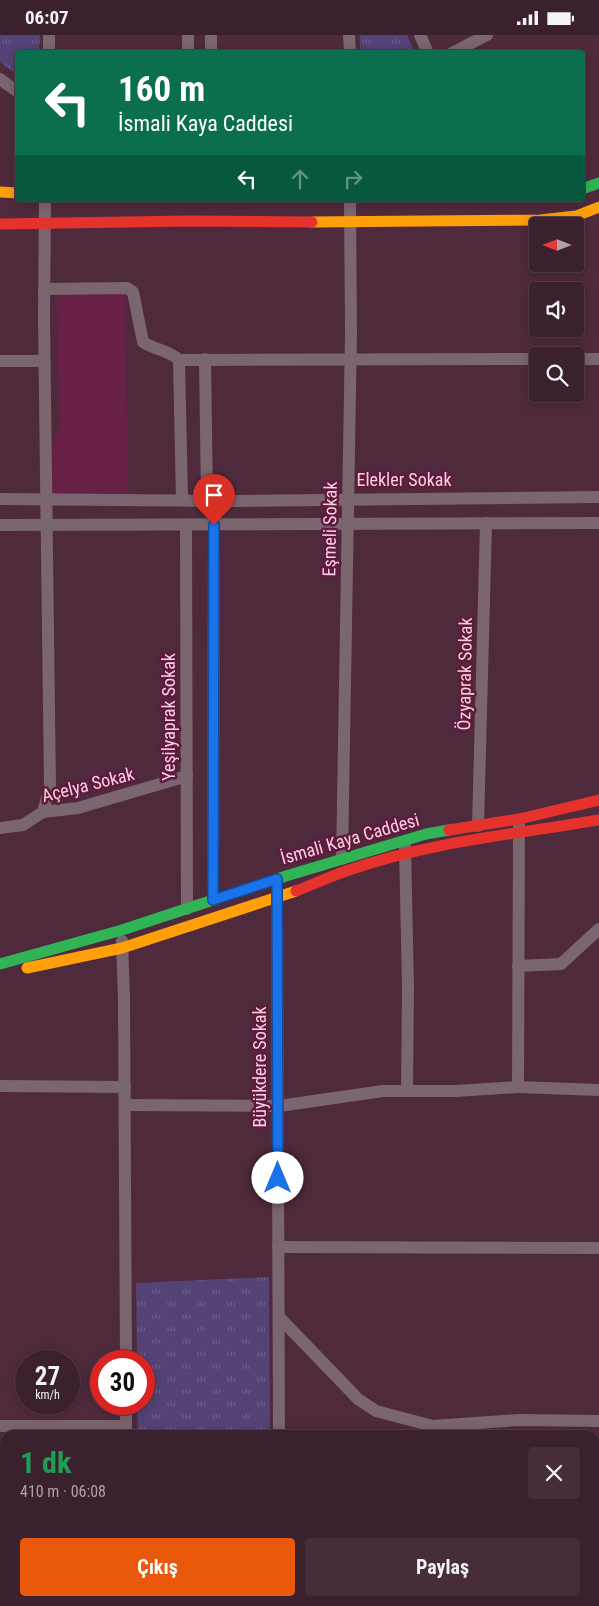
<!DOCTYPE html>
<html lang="tr">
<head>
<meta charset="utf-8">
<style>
  :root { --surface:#3b202d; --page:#462d39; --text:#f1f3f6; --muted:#aca3aa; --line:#543e49; --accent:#ea580c }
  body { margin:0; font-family:"Roboto Condensed",sans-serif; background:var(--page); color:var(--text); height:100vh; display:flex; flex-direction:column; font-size:19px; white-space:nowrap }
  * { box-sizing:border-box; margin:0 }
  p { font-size:16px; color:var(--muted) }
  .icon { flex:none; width:28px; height:28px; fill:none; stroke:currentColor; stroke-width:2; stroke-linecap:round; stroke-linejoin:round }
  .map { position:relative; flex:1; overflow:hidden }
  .details { position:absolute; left:0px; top:1395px; width:600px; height:176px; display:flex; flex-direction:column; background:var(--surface); border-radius:15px 15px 0 0; box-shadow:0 2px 12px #0003,0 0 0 1px var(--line) }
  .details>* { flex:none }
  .banner { position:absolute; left:15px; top:15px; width:570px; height:152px; border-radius:5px; box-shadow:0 2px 12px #0003,0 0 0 1px var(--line); background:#0b6e4f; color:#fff; overflow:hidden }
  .needle { width:32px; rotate:270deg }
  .controls { position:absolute; left:529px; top:182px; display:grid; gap:10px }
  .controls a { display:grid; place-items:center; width:55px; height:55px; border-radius:5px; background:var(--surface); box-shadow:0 2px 12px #0003,0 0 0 1px var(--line); font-size:25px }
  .speed { position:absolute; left:15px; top:1315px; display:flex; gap:10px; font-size:25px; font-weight:700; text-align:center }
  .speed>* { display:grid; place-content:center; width:65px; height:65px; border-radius:50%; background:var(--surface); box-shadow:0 2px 12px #0003,0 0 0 1px var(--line); line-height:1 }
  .speed small { font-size:12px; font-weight:400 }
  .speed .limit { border:8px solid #d22; background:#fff; color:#111 }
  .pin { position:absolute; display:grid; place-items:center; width:42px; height:42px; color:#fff; margin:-51px -21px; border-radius:50% 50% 50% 0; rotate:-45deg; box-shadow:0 0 5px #0007 }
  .pin .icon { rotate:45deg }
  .me { position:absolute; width:55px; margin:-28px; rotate:0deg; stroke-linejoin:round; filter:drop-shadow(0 0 4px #0008) }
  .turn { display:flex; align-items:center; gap:18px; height:105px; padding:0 20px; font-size:22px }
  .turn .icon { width:65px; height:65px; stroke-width:2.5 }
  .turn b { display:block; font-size:35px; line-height:42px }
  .lanes { display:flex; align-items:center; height:48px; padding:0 20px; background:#0003; justify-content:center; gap:25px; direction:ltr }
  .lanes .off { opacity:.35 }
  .round { display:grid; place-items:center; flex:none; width:52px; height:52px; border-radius:5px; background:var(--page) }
  .overview { display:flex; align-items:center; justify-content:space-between; height:85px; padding:0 20px }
  h1 { font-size:30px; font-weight:700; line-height:38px; color:#1e9e55 }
  .cta { display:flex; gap:10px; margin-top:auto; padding:10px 20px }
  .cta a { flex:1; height:58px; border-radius:5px; background:var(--accent); color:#fff; font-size:20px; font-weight:700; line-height:58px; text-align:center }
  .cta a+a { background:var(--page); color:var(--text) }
  .status { display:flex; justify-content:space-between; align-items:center; height:35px; padding:0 25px; background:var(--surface); direction:ltr }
  .status svg { height:14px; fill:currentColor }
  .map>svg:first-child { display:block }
</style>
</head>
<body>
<div class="status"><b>06:07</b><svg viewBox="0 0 49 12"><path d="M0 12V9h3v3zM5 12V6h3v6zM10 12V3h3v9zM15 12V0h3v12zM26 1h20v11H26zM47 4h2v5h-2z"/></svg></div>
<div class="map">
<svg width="599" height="1571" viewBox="0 0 599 1571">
  <defs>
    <pattern id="grass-tufts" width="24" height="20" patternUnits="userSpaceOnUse" patternTransform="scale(1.25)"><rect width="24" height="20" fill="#544377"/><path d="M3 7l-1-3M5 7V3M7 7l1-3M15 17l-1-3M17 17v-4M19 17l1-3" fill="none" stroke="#6e5d8a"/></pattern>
  </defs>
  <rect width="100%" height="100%" fill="#4f2a3c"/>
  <polygon fill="#682144" points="125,258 128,460 52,461 51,419 59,390 57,259"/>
  <g fill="url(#grass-tufts)">
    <polygon points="0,0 40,0 39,17 18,18 17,40 0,27"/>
    <polygon points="360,0 407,0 415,17 360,17"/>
    <polygon points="269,1242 270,1400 138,1400 137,1369 144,1369 144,1326 137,1326 136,1248"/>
  </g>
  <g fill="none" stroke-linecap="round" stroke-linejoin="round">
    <g stroke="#7b656f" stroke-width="12">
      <polyline points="188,0 188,18"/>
      <polyline points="211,0 211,18"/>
      <polyline points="349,0 350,18"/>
      <polyline points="420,0 428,18"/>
      <polyline points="49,18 49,0"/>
      <polyline points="452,18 487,0"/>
      <polyline points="0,44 18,57"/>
      <path d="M44 254 127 253 133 257 143 307C155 315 169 315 179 325L182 465"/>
      <polyline points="205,324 207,465"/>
      <polyline points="575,324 599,324"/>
      <polyline points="179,325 538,324"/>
      <polyline points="0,326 44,326"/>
      <polyline points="0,464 234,466 599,462"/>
      <polyline points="0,490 599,488"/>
      <polyline points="186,490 187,874"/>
      <polyline points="43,777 50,752 44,284 45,165"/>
      <polyline points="519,790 518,1052 599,1055"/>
      <polyline points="478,791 486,488"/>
      <polyline points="0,793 23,790 43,777 78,773 187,741"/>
      <polyline points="405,811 408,954 407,1056"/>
      <polyline points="342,824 351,298 350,165"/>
      <polyline points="277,855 279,1400"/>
      <polyline points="213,865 214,490"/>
      <polyline points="122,906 124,965 126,1326"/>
      <polyline points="518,931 561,929 599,894"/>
      <polyline points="0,1051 125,1052"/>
      <polyline points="125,1070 279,1071 383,1056 456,1056 518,1052"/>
      <polyline points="278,1212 599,1213"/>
      <polyline points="279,1282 358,1364 376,1376 433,1391 519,1385 599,1386"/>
      <polyline points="126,1369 126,1400"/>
      <polyline points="0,1391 126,1391"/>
      <polyline points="128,1566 128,1571"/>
      <polyline points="279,1566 279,1571"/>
      <polyline points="433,1566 433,1571"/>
    </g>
    <g stroke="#30b455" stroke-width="11">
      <polyline points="582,154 599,148"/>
      <polyline points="0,929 122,895 286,841 426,799 449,795"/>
    </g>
    <g stroke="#ff9f0a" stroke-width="11">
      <polyline points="0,157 18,158"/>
      <polyline points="312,187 540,185 576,181 599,172"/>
      <polyline points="27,933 122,913 296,856"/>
    </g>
    <g stroke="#e5322d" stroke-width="11">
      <polyline points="0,189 190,186 312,187"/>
      <polyline points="449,795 519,784 599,765"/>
      <path d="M296 856C314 849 331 841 349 835 429 807 516 799 599 785"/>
    </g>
  </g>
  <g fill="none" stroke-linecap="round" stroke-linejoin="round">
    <g stroke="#114b97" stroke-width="12">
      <polyline id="route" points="214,490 213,865 277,844 278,1143"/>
    </g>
    <use href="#route" stroke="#1a73e8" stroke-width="9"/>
  </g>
  <g text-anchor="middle" stroke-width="5" stroke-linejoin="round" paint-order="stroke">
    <g font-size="18" fill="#facfdf" stroke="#5e1b3c">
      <text x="404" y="451">Elekler Sokak</text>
      <text transform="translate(330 494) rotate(-89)" y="6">Eşmeli Sokak</text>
      <text transform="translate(465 639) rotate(-89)" y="6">Özyaprak Sokak</text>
      <text transform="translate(169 682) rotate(-90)" y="6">Yeşilyaprak Sokak</text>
      <text transform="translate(88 750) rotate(-14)" y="6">Açelya Sokak</text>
      <text transform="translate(350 804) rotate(-16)" y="6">İsmali Kaya Caddesi</text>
      <text transform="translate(260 1032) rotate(-90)" y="6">Büyükdere Sokak</text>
    </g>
  </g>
</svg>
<div class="controls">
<a><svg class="needle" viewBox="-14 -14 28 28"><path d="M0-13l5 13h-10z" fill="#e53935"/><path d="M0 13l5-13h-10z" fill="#aca3aa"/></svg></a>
<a><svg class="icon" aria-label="sound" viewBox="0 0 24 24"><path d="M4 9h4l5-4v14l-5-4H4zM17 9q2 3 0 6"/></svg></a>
<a><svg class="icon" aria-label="search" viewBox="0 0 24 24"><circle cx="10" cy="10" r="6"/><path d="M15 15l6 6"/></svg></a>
</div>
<div class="speed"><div>27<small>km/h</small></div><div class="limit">30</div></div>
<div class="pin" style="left:214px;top:490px;background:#d93025"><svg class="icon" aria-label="arrive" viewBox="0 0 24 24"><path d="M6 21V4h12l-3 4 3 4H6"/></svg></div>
<svg class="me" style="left:278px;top:1143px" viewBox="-20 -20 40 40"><circle r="19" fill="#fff"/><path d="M0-13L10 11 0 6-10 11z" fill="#1a73e8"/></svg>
<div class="banner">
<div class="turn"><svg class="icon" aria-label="left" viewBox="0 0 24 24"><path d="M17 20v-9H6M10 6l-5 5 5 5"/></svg><div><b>160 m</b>İsmali Kaya Caddesi</div></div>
<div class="lanes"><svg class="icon" aria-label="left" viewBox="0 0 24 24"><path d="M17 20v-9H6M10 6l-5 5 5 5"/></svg><svg class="icon off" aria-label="ahead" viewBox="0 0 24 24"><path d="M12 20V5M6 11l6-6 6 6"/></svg><svg class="icon off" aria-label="right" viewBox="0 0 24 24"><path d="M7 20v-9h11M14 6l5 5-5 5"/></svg></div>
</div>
<section class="details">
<div class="overview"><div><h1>1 dk</h1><p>410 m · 06:08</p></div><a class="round"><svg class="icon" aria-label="close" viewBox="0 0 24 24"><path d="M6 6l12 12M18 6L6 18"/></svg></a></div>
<div class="cta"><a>Çıkış</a><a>Paylaş</a></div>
</section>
</div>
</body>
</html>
